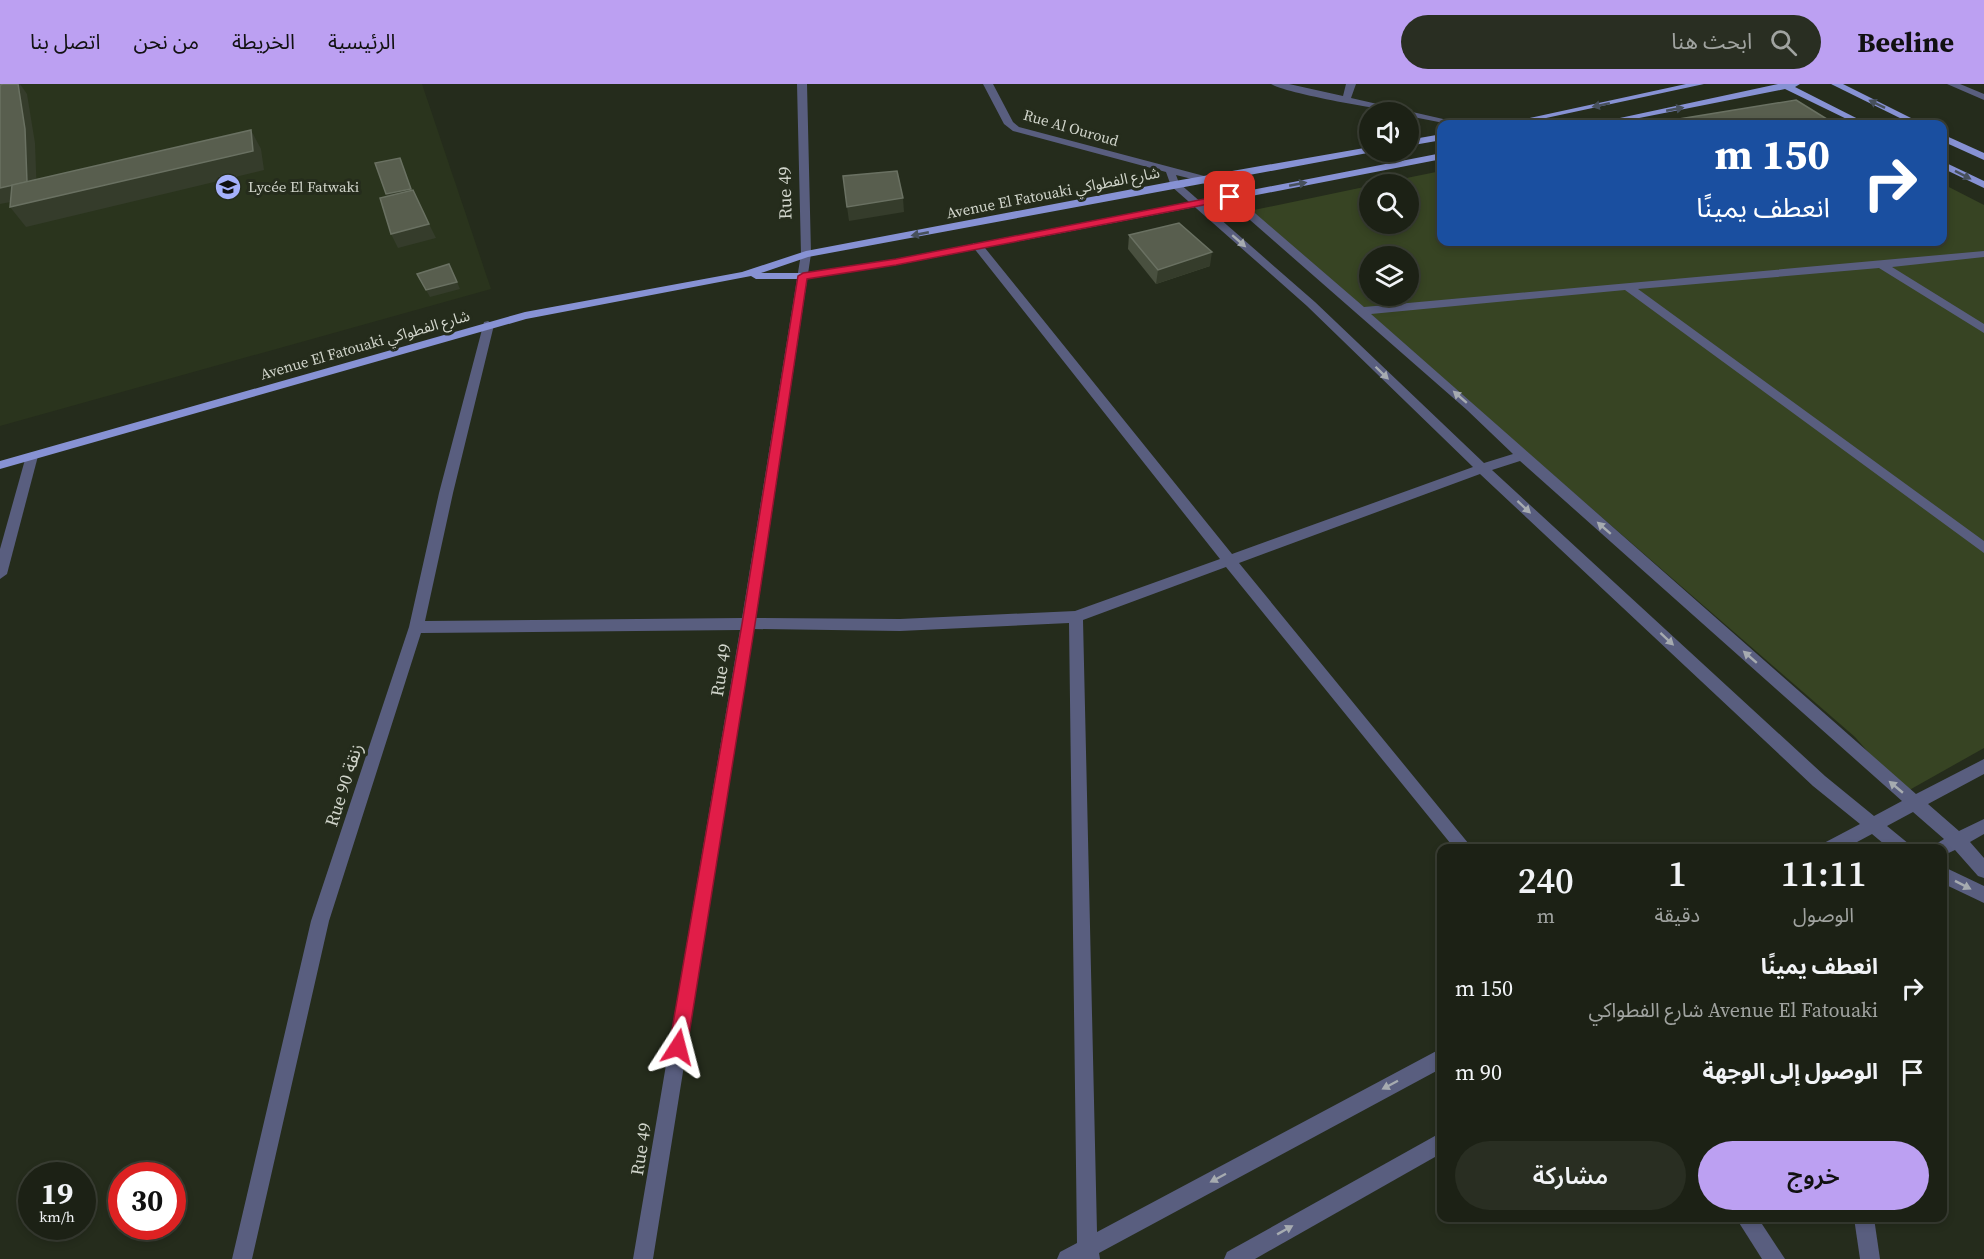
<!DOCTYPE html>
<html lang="ar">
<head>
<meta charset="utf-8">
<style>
  :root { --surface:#1c2115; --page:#292e22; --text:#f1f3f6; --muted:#a0a3a0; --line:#3a3e34; --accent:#bca0f2 }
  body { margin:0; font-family:"Source Serif 4","Noto Sans Arabic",serif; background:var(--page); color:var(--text); direction:rtl; height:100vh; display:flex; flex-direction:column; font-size:22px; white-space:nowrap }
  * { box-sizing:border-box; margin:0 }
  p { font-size:20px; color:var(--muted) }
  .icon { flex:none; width:33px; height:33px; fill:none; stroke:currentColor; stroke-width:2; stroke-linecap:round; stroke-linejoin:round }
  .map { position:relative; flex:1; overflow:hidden; direction:ltr }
  .details { position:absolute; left:1437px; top:760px; width:510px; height:378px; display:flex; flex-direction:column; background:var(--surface); border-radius:12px; box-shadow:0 3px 9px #0003,0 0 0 2px var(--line); direction:rtl }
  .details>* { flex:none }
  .guide { position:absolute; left:1437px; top:36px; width:510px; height:126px; border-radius:12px; box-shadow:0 3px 9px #0003,0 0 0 2px var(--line); direction:rtl; background:#1a4fa0; color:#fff; overflow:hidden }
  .controls { position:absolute; left:1359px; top:18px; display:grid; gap:12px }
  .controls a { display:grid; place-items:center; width:60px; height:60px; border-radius:50%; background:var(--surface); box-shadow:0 3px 9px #0003,0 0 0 2px var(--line); font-size:30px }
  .speed { position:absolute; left:18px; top:1078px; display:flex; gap:12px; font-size:30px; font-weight:700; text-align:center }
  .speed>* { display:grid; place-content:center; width:78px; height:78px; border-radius:50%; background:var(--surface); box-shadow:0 3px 9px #0003,0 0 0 2px var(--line); line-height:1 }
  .speed small { font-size:15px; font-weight:400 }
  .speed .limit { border:9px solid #d22; background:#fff; color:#111 }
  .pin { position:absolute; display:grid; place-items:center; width:51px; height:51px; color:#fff; margin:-26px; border-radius:12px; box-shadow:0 3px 9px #0006 }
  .me { position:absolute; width:66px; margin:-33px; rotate:9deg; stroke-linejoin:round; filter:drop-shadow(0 0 4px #0008) }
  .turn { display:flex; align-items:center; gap:21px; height:126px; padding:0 18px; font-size:27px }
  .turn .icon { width:78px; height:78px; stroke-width:2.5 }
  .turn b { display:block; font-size:42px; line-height:51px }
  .eta { display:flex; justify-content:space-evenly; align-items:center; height:102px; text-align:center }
  .eta b { font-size:36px; font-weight:600; line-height:42px }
  .primary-button { display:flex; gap:12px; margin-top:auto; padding:12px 18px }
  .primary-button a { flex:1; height:69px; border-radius:36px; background:var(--accent); color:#111; font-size:24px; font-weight:600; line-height:69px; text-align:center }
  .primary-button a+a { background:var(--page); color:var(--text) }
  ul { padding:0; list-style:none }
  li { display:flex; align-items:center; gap:18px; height:84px; padding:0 18px }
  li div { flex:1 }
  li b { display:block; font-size:22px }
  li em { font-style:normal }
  header { display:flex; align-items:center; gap:36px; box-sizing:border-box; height:84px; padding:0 30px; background:var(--accent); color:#111 }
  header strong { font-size:28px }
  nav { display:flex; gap:33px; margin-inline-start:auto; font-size:21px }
  .search { width:420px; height:54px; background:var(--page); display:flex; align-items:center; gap:15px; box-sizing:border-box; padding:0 21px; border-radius:33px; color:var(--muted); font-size:22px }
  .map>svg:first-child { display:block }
</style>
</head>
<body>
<header>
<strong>Beeline</strong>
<div class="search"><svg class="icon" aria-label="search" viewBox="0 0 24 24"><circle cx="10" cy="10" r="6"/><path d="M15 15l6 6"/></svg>ابحث هنا</div>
<nav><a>الرئيسية</a><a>الخريطة</a><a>من نحن</a><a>اتصل بنا</a></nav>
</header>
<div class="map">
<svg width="1984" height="1175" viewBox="0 0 1984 1175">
  <rect width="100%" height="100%" fill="#252c1c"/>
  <polygon fill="#2a341d" points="0,0 422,0 491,205 0,342"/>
  <path fill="#374423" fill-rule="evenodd" d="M1441 87 1442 158H1942L1943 100 1984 121V664L1904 709 1855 653 1249 127 1369 102 1370 140H1408V100H1377ZM1370 172H1408V212H1370Z"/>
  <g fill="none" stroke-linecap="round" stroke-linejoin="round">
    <g fill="#595e7f" fill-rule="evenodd">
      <path d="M797 0H807L811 170 756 534 900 535 1075 527 1220 475 973 163V159H981L1232 470 1473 383 1307 222 1171 102 1166 88 1013 47 1004 40 983 0H993L1013 38 1019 43 1208 93 1234 111 1364 223 1984 167V173L1892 183 1984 240V249L1879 184 1638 205 1984 457V469L1625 206 1371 230 1916 710 1984 675V690L1928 720 1959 747 1984 735V750L1970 758 1984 774V794L1978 792 1955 766 1942 772V765H1934L1936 760 1944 755 1913 728 1887 742 1909 760 1911 765H1890L1872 750 1844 765H1820L1822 760 1860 740 1813 702 1480 390 1239 479 1473 765H1455L1226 483 1083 536 1097 1148 1442 964V984L1099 1169 1100 1175H1057L1060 1168 1077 1159 1069 539 900 547 754 545 653 1175H633L740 546 421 549 329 837 252 1175H232L311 837 409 543 439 409 484 238 488 237 494 241 453 409 425 537 742 534 801 170ZM1176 91 1200 97 1226 115 1467 326 1513 370 1484 379 1315 218 1179 99ZM1520 377 1902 717 1874 732 1825 692 1492 386Z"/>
      <path d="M1271 0H1289L1343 12 1346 0H1356L1351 14 1465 40H1449L1408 32V28C1390 28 1284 9 1271 0Z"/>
      <polygon points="1947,0 1960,0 1984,10 1984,16"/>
      <polygon points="32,368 38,372 7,490 0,495 0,465 26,372"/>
      <polygon points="1942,782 1984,802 1984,819 1942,799"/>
      <polygon points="1442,1048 1442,1069 1255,1175 1224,1175 1227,1168"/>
      <polygon points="1736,1134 1758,1134 1785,1175 1762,1175"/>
      <polygon points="1854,1134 1874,1134 1880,1175 1860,1175"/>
    </g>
    <g fill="#8792d4" fill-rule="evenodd">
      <polygon points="1686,0 1704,0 1518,40 1502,40"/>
      <polygon points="1778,0 1800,0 1795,3 1868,40 1857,40 1785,5 1609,40 1592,40"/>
      <polygon points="1831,0 1843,0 1923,40 1912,40"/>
      <polygon points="1442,50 1442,56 1408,62 1408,56"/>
      <polygon points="1942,50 1984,69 1984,76 1942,57"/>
      <polygon points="1370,63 1370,68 1373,68 808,173 761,189 803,189 896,175 1442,69 1442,75 896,181 803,195 756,195 751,192 526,235 0,385 0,377 525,228 742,188 806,167 1175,97"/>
      <polygon points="1942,77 1984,97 1984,104 1942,84"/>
    </g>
  </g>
  <polygon fill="#49503f" points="1129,151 1210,182 1156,200 1128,165"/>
  <g fill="#353c2b">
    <polygon points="18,0 20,0 27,10 35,59 37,113 0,120 0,104"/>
    <polygon points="251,46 261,65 264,86 26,143 10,123"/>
    <polygon points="400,74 414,112 390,117 386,110"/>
    <polygon points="903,114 904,128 849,137 847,123"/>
    <polygon points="429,140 436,154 398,164 391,150"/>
    <polygon points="1212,168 1210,182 1156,200 1158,186"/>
    <polygon points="457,198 460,205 430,213 426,206"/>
  </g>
  <g fill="#585e4e" stroke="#6a7162" stroke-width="1.5">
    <polygon points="3,0 18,0 25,45 27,98 0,104 0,1"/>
    <polygon points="1796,16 1835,40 1672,40 1667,37"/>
    <polygon points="251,46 253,67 10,123 12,101"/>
    <polygon points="400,74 411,105 386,110 375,79"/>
    <polygon points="897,87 903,114 847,123 843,92"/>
    <polygon points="413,106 429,140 391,150 380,114"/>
    <polygon points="1179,139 1212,168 1158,186 1129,151"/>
    <polygon points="449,180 457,198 426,206 417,190"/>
  </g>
  <defs><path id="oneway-solid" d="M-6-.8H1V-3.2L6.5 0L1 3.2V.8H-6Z" transform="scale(1.5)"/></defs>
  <g fill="#47505c">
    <use href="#oneway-solid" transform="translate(1877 20) rotate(-154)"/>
    <use href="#oneway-solid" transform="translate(1601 21) rotate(168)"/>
    <use href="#oneway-solid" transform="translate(1675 25) rotate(-11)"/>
    <use href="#oneway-solid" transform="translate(1963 91) rotate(27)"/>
    <use href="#oneway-solid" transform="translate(1298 100) rotate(-11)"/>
    <use href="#oneway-solid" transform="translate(920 150) rotate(169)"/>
  </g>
  <g fill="#a6abb0">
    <use href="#oneway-solid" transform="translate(1239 157) rotate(41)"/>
    <use href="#oneway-solid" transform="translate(1382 289) rotate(44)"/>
    <use href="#oneway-solid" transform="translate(1460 313) rotate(-139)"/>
    <use href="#oneway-solid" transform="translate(1524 423) rotate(43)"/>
    <use href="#oneway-solid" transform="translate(1604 444) rotate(-139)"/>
    <use href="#oneway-solid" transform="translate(1667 555) rotate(43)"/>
    <use href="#oneway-solid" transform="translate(1750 573) rotate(-139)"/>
    <use href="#oneway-solid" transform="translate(1896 703) rotate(-140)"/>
    <use href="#oneway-solid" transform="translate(1963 801) rotate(27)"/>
    <use href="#oneway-solid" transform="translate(1390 1001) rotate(152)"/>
    <use href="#oneway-solid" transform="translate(1218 1094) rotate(152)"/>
    <use href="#oneway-solid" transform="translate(1285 1146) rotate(-29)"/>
  </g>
  <polygon fill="#e11d48" stroke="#92132f" stroke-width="1.5" points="1230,110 1235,113 1234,115 896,181 807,195 755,540 687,963 684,969 678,972 672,969 669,963 742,540 798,192 803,189 896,175"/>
  <defs>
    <g id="school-disc" transform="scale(1.35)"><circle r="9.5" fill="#a5b1fc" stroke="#252c1c"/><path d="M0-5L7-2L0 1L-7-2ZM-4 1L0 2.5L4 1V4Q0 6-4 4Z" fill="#111"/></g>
  </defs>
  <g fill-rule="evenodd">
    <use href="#school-disc" x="228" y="103"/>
  </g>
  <g text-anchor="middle" stroke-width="6" stroke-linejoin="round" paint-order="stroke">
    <g font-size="15" fill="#d0d4ca" stroke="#252c1c">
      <text transform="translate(1071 44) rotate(16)" y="5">Rue Al Ouroud</text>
      <text transform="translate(1053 109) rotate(-11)" y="5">Avenue El Fatouaki شارع الفطواكي</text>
      <text transform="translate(365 261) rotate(-16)" y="5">Avenue El Fatouaki شارع الفطواكي</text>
    </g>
    <g font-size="15" fill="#d0d4ca" stroke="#252c1c" text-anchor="start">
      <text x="248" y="108">Lycée El Fatwaki</text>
    </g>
    <g font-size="18" fill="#d0d4ca" stroke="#252c1c">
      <text transform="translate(785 109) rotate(-91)" y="6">Rue 49</text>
      <text transform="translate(721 586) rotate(-81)" y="6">Rue 49</text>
      <text transform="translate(344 701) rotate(-72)" y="6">Rue 90 زنقة</text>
      <text transform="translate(641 1065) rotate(-81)" y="6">Rue 49</text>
    </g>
  </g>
</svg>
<div class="controls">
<a><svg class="icon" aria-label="sound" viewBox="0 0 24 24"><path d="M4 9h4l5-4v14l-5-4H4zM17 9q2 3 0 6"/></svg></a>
<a><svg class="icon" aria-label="search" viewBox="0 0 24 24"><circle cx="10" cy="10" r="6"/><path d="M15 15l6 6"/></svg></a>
<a><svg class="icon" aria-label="layers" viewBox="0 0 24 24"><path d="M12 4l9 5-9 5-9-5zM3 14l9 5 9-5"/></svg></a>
</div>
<div class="speed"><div>19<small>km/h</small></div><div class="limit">30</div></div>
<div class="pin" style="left:1230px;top:113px;background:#d93025"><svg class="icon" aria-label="arrive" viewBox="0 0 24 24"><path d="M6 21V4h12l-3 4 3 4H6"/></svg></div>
<svg class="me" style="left:678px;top:963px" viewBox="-20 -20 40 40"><path d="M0-17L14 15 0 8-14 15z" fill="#e11d48" stroke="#fff" stroke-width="4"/></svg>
<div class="guide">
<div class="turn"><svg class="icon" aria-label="right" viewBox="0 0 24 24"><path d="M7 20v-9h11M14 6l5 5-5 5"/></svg><div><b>150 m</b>انعطف يمينًا</div></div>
</div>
<section class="details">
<div class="eta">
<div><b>11:11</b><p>الوصول</p></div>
<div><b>1</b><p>دقيقة</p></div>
<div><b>240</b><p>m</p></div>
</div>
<ul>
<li><svg class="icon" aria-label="right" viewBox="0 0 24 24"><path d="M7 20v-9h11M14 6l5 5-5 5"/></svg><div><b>انعطف يمينًا</b><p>Avenue El Fatouaki شارع الفطواكي</p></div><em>150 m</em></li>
<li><svg class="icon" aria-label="arrive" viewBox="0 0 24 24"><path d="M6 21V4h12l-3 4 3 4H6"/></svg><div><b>الوصول إلى الوجهة</b></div><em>90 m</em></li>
</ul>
<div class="primary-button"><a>خروج</a><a>مشاركة</a></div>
</section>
</div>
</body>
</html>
